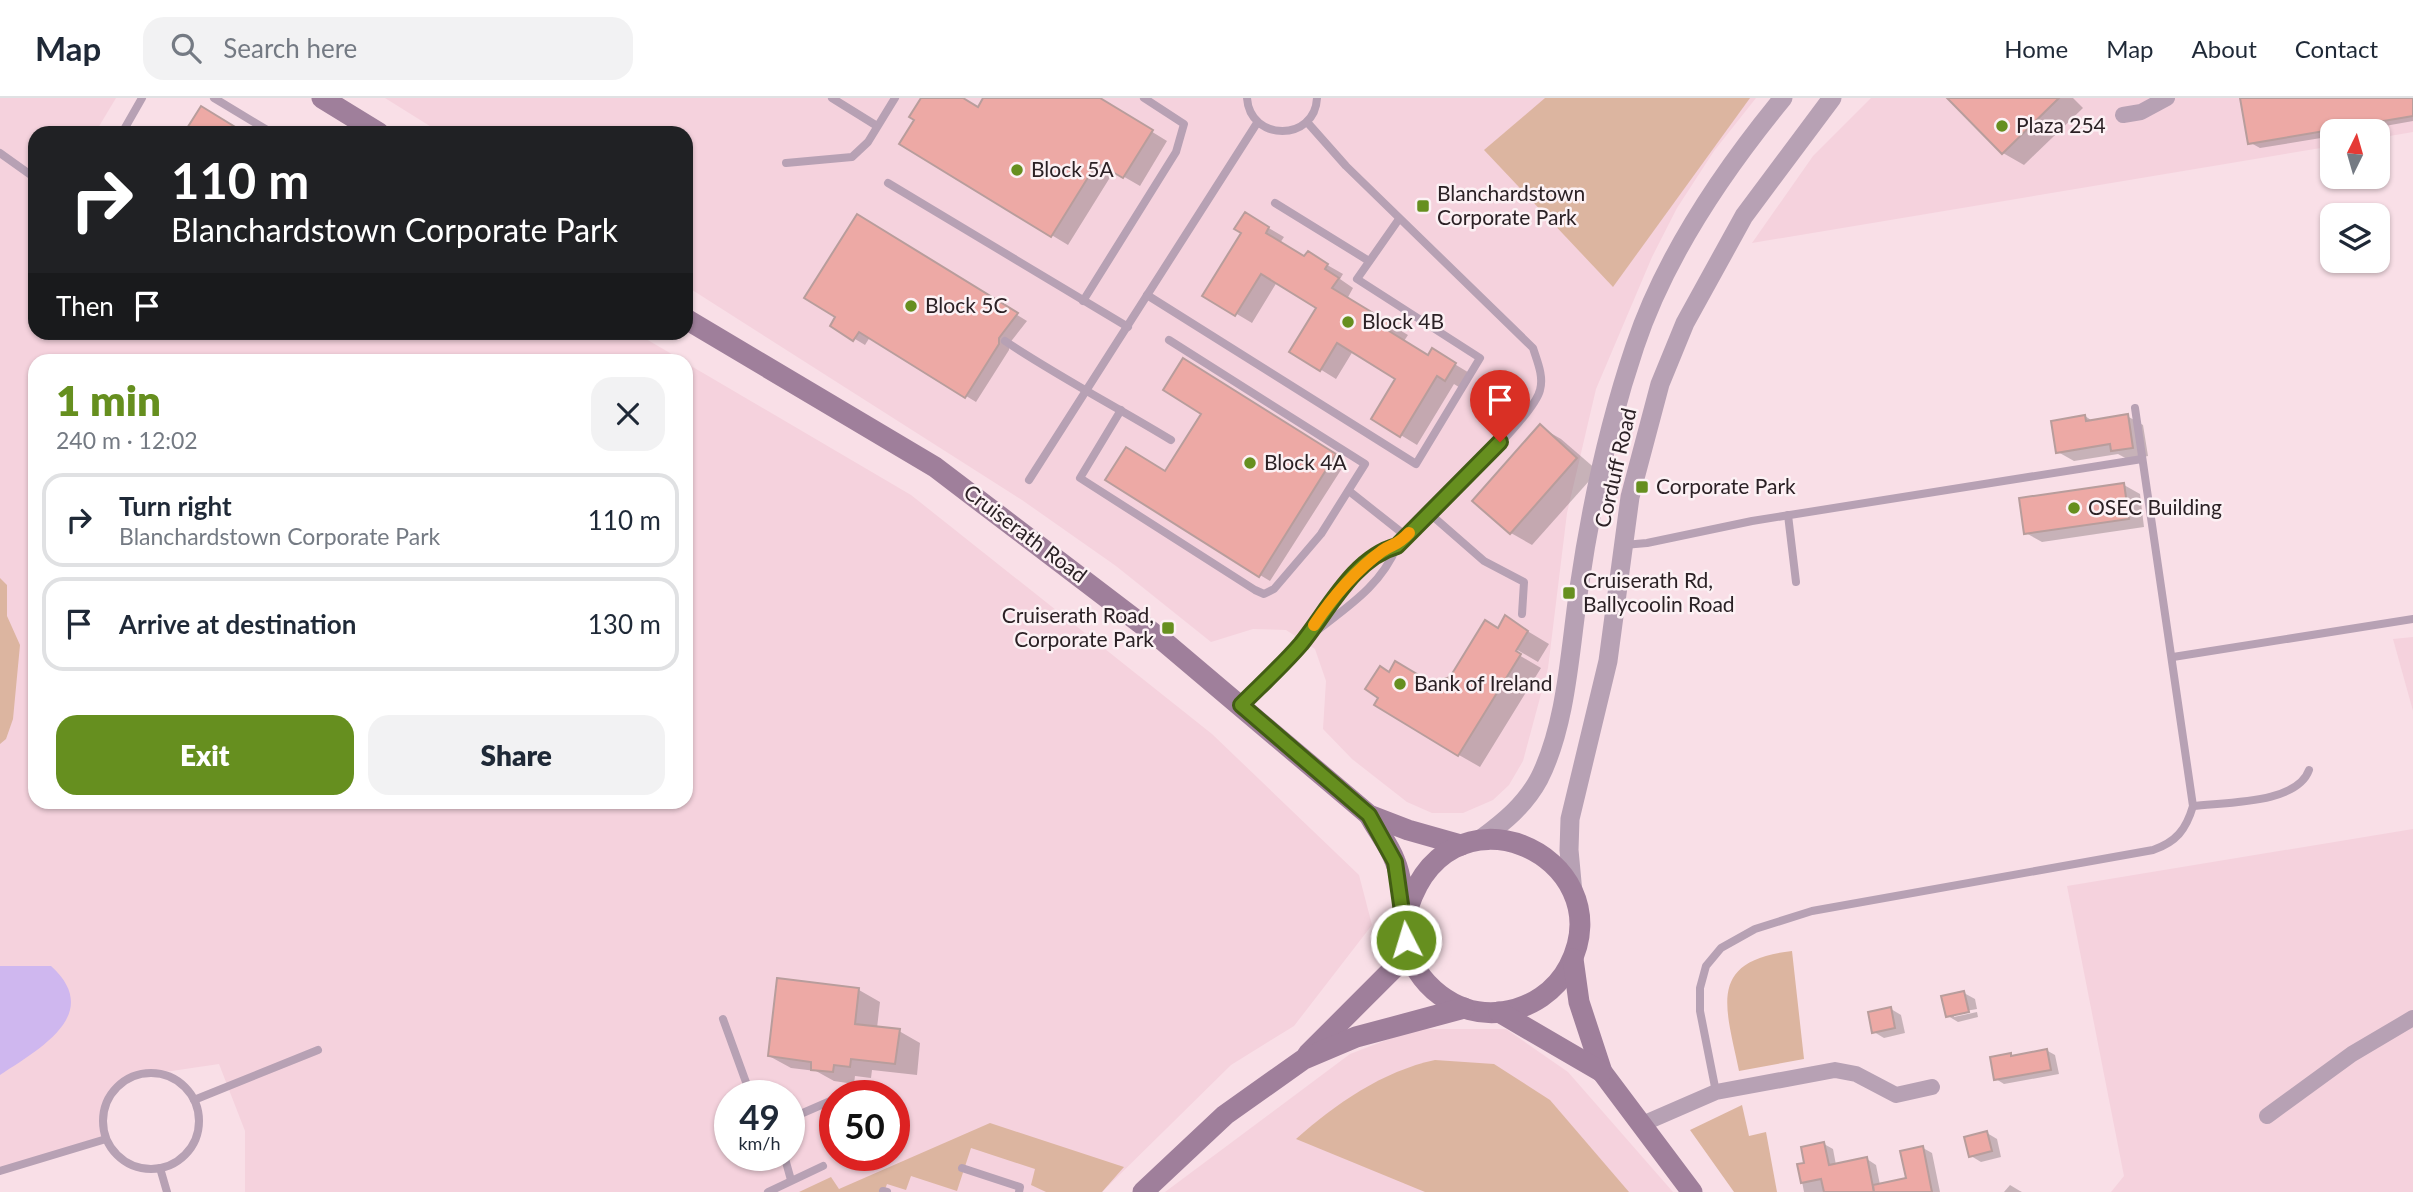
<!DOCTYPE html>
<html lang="en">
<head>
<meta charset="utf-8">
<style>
  :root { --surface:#fff; --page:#f2f2f3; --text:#1f2937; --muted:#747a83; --line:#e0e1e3; --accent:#668f1f }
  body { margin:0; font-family:Lato,sans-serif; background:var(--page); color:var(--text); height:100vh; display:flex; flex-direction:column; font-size:26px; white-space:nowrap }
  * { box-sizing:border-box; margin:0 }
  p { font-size:23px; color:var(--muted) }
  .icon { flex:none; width:38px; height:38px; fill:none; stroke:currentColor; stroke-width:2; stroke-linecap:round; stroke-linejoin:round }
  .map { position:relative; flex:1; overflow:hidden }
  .side { position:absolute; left:28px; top:256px; width:665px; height:455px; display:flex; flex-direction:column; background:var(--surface); border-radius:21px; box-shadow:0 2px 5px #0004 }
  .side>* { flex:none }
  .guide { position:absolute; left:28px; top:28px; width:665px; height:214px; border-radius:21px; box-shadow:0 2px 5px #0004; background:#202124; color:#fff; overflow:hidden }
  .needle { width:46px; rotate:5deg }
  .controls { position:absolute; left:2320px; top:21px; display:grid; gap:14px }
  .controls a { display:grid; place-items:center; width:70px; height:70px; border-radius:14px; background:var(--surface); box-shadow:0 2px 5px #0004; font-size:35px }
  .speed { position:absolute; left:714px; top:982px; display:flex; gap:14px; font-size:35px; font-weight:700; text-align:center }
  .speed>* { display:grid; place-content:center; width:91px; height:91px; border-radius:50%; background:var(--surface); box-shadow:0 2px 5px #0004; line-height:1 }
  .speed small { font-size:18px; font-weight:400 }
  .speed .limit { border:10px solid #d22; background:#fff; color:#111 }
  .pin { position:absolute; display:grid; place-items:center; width:60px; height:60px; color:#fff; margin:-72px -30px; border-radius:50% 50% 50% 0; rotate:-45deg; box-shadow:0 0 7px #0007 }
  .pin .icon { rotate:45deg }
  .me { position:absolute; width:77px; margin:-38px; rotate:355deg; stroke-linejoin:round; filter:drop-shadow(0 0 5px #0008) }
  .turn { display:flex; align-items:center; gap:24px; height:147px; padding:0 28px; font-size:32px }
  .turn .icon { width:91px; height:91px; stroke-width:2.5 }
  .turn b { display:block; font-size:49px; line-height:60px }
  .then { display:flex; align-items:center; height:66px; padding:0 28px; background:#0003; gap:14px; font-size:26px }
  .round { display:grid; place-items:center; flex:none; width:74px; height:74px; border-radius:21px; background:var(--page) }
  .summary { display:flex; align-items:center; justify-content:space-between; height:119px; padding:0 28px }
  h1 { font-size:42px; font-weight:800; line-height:52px; color:var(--accent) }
  .action { display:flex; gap:14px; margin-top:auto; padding:14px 28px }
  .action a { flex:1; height:80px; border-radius:21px; background:var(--accent); color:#fff; font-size:28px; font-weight:800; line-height:80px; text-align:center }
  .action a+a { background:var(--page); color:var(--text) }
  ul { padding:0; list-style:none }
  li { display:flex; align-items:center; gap:21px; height:94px; margin:0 14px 10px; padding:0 14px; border:4px solid var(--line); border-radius:21px }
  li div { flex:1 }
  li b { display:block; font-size:26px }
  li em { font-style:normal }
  header { display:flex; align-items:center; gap:42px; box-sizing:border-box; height:98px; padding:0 35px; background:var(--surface); border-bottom:2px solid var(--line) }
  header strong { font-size:33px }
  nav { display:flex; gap:38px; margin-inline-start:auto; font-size:24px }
  .search { width:490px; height:63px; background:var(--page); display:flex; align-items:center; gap:18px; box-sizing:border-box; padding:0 24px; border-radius:21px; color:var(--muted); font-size:26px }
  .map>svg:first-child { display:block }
</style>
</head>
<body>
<header>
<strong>Map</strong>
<div class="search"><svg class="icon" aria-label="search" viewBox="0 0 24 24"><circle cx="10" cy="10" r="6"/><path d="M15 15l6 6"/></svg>Search here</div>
<nav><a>Home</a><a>Map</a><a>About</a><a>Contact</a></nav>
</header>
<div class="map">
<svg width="2413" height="1094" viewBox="0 0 2413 1094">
  <rect width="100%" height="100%" fill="#f9dfe7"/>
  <g fill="#f5d2dd" fill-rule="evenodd">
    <path d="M0 0H116L95 35H35V234H634L682 262H35V704H686V265L911 397 1212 636 1359 777 1372 827 1294 928 1231 967 1102 1094H245V1033L219 966 131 979 119 987 104 1012 106 1041 0 1072ZM730 998H789V1057H730ZM835 998H894V1057H835Z"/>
    <polygon points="385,0 1756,0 1714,53 1677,110 1652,159 1596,291 1567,415 1548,570 1523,663 1509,687 1493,702 1463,715 1432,715 1407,704 1352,661 1323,631 1326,583 1315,551 1286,532 1253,531 1211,544 1116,468 1022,402 686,188 686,35 441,35"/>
    <polygon points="1871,0 2413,0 2413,34 2378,40 2378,33 2333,33 2333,48 1752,145 1813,58"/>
    <polygon points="2413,539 2413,613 2393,541"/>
    <polygon points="2413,731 2413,1094 2111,1094 2124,1078 2067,788"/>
    <polygon points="1415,931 1506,931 1568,974 1673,1094 1165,1094 1350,956"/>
  </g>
  <g fill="#dcb5a0">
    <polygon points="1545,0 1750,0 1613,189 1484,52"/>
    <polygon points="0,480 7,487 7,518 20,547 13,621 6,641 0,646"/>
    <path d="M1792 853 1804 961 1739 973C1726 909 1706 863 1792 853Z"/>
    <path d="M1435 962 1494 966 1550 1002 1629 1094H1425L1296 1041C1335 1006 1383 973 1435 962Z"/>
    <polygon points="1742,1007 1749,1038 1766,1034 1777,1094 1734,1094 1690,1032"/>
    <polygon points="990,1025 1124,1069 1102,1094 1046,1094 1031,1087 1035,1071 971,1050 957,1093 911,1078 906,1092 887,1086 884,1094 799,1094 831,1079 839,1091"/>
  </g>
  <path fill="#cfb7ef" d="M0 868H51C104 916 39 951 0 977Z"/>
  <g fill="#0003">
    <polygon points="923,0 961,0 979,11 985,0 1097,0 1167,43 1140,88 1114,73 1068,147 901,46 916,21"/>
    <polygon points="1949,0 2073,0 2083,10 2024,67 2003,55"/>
    <polygon points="2242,0 2413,0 2413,23 2357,33 2333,33 2333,38 2260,50 2249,44"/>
    <polygon points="1245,116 1284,139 1280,145 1305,160 1308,156 1343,176 1340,181 1353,190 1347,201 1408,237 1404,243 1429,259 1433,253 1471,276 1462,291 1454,286 1417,347 1373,320 1398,280 1353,253 1336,281 1291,253 1318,210 1277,184 1252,225 1205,197 1244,134"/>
    <polygon points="857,118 1027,223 1009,246 1009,252 976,304 870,239 865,247 832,227 837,218"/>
    <polygon points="1194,268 1346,364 1270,483 1260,477 1165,375 1203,315"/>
    <polygon points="2085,318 2094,324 2127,318 2143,327 2148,358 2129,362 2118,356 2074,363 2058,354"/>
    <polygon points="1540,329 1561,341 1598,373 1532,447 1511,435"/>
    <polygon points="2124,387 2140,396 2144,429 2042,444 2026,435"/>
    <polygon points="1506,520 1549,546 1538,564 1514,550 1512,553 1541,570 1480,669 1459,657 1390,576 1433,587 1451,580 1499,532"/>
    <polygon points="859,892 880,904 877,930 899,933 920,945 917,977 872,972 871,980 855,978 854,986 834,983 816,973 791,970 769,958"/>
    <polygon points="1964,895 1975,901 1977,911 1954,915 1954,919 1977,914 1978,919 1958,924 1948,918"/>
    <polygon points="1891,911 1901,917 1905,935 1884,940 1874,934"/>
    <polygon points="2046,952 2055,957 2059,976 2004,986 1996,981 2010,957 2015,959"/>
    <polygon points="1987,1035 1997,1041 2001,1059 1981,1064 1971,1058"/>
    <polygon points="1824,1046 1833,1051 1836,1067 1867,1061 1876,1067 1880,1087 1908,1082 1923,1050 1932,1055 1940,1094 1804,1094 1799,1068 1806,1067"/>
    <polygon points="2010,1087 2020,1093 2022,1094 2004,1094"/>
  </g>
  <g fill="#eda9a5" stroke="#b89d9c" stroke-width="2">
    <polygon points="921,0 963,0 978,9 983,0 1100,0 1153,32 1123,80 1097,65 1051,139 899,46 914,22 909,19"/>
    <polygon points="1947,0 2059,0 2002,56"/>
    <polygon points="2240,0 2413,0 2413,18 2248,46"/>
    <polygon points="201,8 245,35 184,35"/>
    <polygon points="1245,114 1269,129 1266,135 1304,158 1308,153 1328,166 1325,171 1339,180 1332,190 1393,227 1389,233 1428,257 1432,250 1456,265 1445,283 1437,278 1400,339 1371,321 1395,281 1337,245 1320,273 1289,254 1316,210 1261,176 1235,218 1202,198 1241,135 1234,131"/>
    <polygon points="857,116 1018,215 999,240 999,246 965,300 859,234 853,243 830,228 835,219 804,200"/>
    <polygon points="1183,260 1336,356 1259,479 1105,382 1126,349 1165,373 1201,316 1163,292"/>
    <polygon points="2128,316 2133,350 2111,353 2110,346 2056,355 2051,323 2085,317 2086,323"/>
    <polygon points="1540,326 1577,360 1510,436 1472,403"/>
    <polygon points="2124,385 2129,421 2024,436 2019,400"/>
    <polygon points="1505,517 1528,533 1516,553 1521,556 1458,658 1374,607 1378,600 1365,591 1380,568 1389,574 1395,563 1432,585 1450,579 1485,522 1498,530"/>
    <polygon points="777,880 859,890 855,926 900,931 895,966 851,961 850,969 834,967 833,974 811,972 811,964 768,958"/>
    <polygon points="1964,893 1969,914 1946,919 1941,898"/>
    <polygon points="1891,909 1895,930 1872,935 1868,914"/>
    <polygon points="2047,951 2051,972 1994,982 1990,959 2011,955 2011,958"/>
    <polygon points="1987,1033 1992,1053 1969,1059 1964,1039"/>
    <polygon points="1824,1044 1829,1067 1867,1059 1874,1094 1824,1094 1821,1081 1801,1085 1797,1066 1804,1065 1801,1049"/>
    <polygon points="1923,1048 1932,1094 1874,1094 1873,1087 1906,1080 1900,1053"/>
  </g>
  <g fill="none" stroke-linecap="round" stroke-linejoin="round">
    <g stroke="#b7a1b4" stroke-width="8">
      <polyline points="214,0 272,35"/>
      <polyline points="832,0 877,28"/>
      <path d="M1247 0C1250 44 1315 44 1317 0"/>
      <polyline points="122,35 142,0"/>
      <polyline points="0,55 35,80"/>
      <polyline points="786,65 852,59 868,44 895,0"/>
      <polyline points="888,85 1128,229"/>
      <polyline points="1275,105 1369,163"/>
      <polyline points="1147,197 1416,366 1480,260 1357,181 1399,121"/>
      <polyline points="1083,203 1176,54 1184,26 1144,0"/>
      <path d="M1005 243C1059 279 1115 308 1171 342"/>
      <polyline points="1121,312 1080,380 1255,492 1264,496 1274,491 1321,436 1365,366 1169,242"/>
      <polyline points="1029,382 1257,25"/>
      <polyline points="1349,393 1406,438"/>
      <polyline points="1429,415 1484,463 1524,484 1522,516"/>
      <polyline points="1788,417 1796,484"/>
      <polyline points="1624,447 1647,445 1752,423 2142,361"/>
      <path d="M1305 540C1325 510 1360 458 1397 448"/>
      <polyline points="2173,559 2413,521"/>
      <path d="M1241 607C1261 586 1280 563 1303 544 1338 514 1379 493 1397 448 1424 419 1533 322 1540 292 1544 278 1537 263 1533 250L1346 68 1307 24"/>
      <path d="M2193 708C2226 704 2297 706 2309 672"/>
      <polyline points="723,921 751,998"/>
      <circle cx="151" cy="1023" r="48"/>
      <path d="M1716 994 1700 913V890L1706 868 1721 850 1755 831 1812 813 2153 752C2176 744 2186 732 2193 708L2135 310"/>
      <polyline points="844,998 861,991"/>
      <polyline points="194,1002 318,952"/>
      <polyline points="789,1021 835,1001"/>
      <polyline points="784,1057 791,1082"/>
      <polyline points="160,1070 167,1094"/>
      <polyline points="962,1070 1020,1089 1019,1094"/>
      <polyline points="0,1073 106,1041"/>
      <polyline points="883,1093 887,1094"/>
      <polyline points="768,1094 823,1068"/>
    </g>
    <g stroke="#b7a1b4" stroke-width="16">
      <polyline points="2123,17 2141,14 2167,0"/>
      <polyline points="2267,1018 2352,956 2413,920"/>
      <polyline points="1640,1027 1716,994 1835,972 1856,976 1896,997 1932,989"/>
    </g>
    <g stroke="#b7a1b4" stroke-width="19">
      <path d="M1481 741C1504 724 1525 707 1539 681 1567 626 1570 550 1579 490 1591 407 1608 328 1635 248 1665 158 1723 73 1783 0"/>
      <polyline points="1573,795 1569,752 1570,721 1608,563 1630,399 1660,286 1685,225 1744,118 1832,0"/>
    </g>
    <g stroke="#9f7f9b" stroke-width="21">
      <polyline points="322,0 379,35"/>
      <polyline points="686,221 935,369 1161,541 1369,717 1408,732 1461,747"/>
      <path d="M1369 717C1377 732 1389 747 1395 763 1405 787 1402 817 1406 842 1413 887 1458 920 1502 914 1531 910 1556 893 1569 868 1626 758 1442 672 1405 821"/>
      <polyline points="1573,861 1579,904 1602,974 1692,1094"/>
      <polyline points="1499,914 1602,974"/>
      <polyline points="1308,956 1397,867 1406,842"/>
      <polyline points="1143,1094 1225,1017 1304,961 1356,939 1464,910"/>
    </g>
  </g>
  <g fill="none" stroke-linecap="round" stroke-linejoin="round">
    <g stroke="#425d14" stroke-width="18">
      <path id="route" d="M1406 842 1395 764 1369 717 1241 607C1261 587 1283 567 1301 546 1328 513 1353 460 1397 448L1500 344"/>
    </g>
    <use href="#route" stroke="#668f1f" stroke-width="12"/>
    <path stroke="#f59e0b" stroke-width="12" d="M1314 527C1332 500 1355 473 1382 453 1394 445 1397 448 1409 435"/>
  </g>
  <g fill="#668f1f" stroke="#fcf1f4" stroke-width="2.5">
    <circle cx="2002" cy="28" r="7"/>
    <circle cx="1017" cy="72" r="7"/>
    <rect x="1416" y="101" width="14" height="14" rx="3.5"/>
    <circle cx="911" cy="208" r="7"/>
    <circle cx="1348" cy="224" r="7"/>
    <circle cx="1250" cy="365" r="7"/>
    <rect x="1635" y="382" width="14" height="14" rx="3.5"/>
    <circle cx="2074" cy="410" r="7"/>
    <rect x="1562" y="488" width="14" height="14" rx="3.5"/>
    <rect x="1161" y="523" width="14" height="14" rx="3.5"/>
    <circle cx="1400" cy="586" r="7"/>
  </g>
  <g text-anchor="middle" stroke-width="5" stroke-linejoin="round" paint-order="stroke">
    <g font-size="21" fill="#2b2125" stroke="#fcf1f4" text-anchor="start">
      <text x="2016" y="35">Plaza 254</text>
      <text x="1031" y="79">Block 5A</text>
      <text x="1437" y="103">Blanchardstown<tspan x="1437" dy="24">Corporate Park</tspan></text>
      <text x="925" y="215">Block 5C</text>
      <text x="1362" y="231">Block 4B</text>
      <text x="1264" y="372">Block 4A</text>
      <text x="1656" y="396">Corporate Park</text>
      <text x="2088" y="417">OSEC Building</text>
      <text x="1583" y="490">Cruiserath Rd,<tspan x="1583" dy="24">Ballycoolin Road</tspan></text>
      <text x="1154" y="525" text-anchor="end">Cruiserath Road,<tspan x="1154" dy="24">Corporate Park</tspan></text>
      <text x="1414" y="593">Bank of Ireland</text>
    </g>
    <g font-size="21" fill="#2b2125" stroke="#fcf1f4">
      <text transform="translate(1616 370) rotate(-77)" y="7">Corduff Road</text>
      <text transform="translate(1025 436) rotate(37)" y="7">Cruiserath Road</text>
    </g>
  </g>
</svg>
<div class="controls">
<a><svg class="needle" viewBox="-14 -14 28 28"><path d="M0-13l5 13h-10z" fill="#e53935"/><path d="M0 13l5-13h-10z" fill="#747a83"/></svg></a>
<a><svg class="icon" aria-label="layers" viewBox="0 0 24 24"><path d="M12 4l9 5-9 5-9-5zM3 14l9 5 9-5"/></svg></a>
</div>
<div class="speed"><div>49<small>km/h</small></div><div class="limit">50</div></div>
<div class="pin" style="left:1500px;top:344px;background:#d93025"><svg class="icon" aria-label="arrive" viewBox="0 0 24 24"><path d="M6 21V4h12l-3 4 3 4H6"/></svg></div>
<svg class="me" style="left:1406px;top:842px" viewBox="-20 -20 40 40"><circle r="17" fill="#668f1f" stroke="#fff" stroke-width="3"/><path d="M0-11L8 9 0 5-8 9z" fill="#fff"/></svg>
<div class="guide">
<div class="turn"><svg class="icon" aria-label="right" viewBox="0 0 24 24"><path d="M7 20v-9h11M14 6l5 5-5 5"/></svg><div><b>110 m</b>Blanchardstown Corporate Park</div></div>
<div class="then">Then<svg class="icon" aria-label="arrive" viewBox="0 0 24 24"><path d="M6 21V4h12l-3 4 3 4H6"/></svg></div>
</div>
<section class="side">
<div class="summary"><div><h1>1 min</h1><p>240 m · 12:02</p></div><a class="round"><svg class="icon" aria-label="close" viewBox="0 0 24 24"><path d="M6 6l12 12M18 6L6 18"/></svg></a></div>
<ul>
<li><svg class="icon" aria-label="right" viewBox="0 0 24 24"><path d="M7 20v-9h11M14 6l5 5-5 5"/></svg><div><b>Turn right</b><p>Blanchardstown Corporate Park</p></div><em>110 m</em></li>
<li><svg class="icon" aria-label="arrive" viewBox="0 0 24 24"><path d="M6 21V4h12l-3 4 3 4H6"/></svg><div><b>Arrive at destination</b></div><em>130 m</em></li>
</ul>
<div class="action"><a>Exit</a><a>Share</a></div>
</section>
</div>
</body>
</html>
